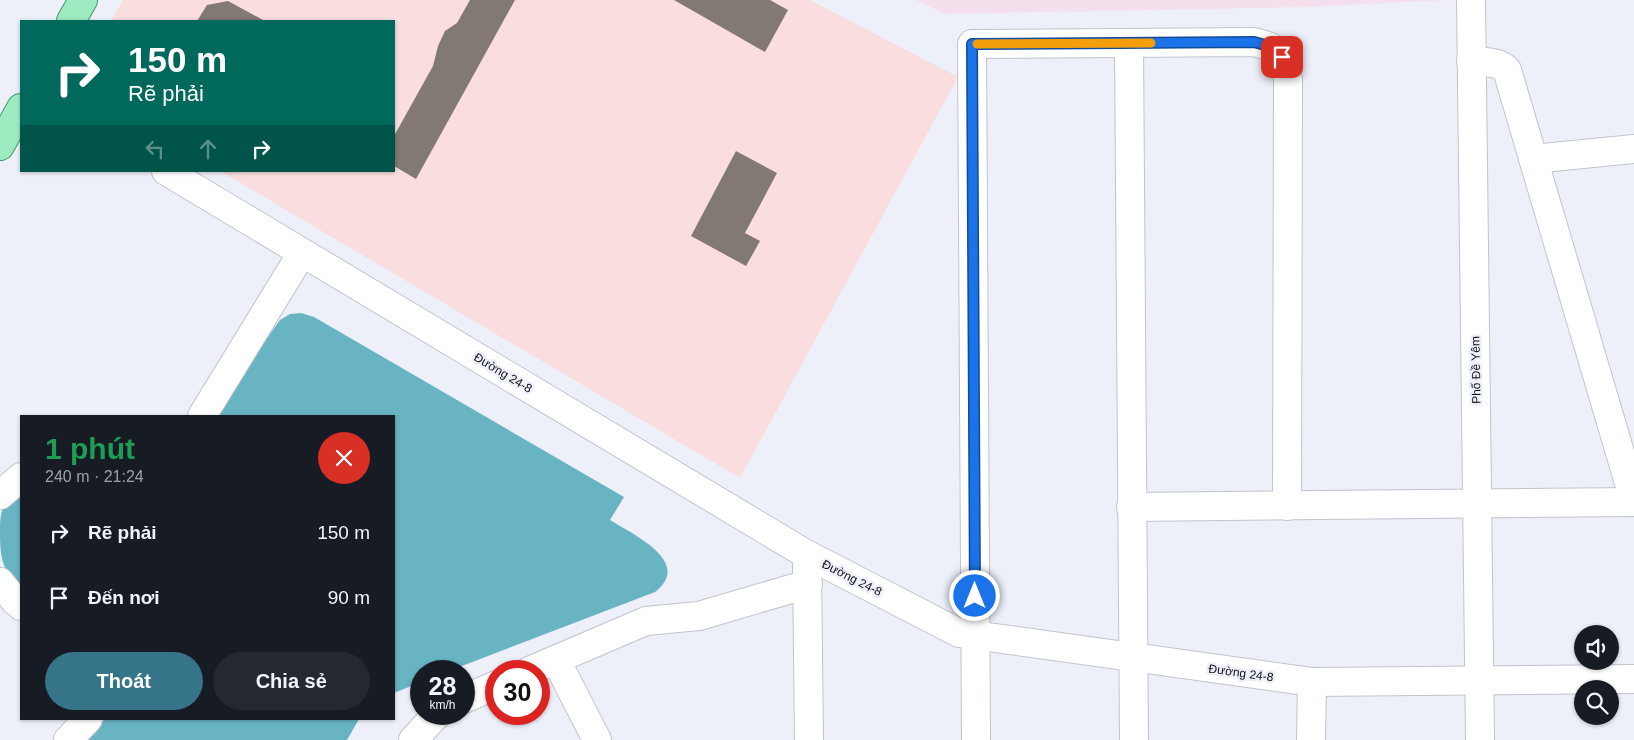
<!DOCTYPE html>
<html lang="vi">
<head>
<meta charset="utf-8">
<style>
  :root { --surface:#171b24; --page:#242831; --text:#f1f3f6; --muted:#9ea1a6; --accent:#36748a }
  body { margin:0; font-family:Arial,sans-serif; background:var(--page); color:var(--text); height:100vh; display:flex; flex-direction:column; font-size:19px; white-space:nowrap }
  * { box-sizing:border-box; margin:0 }
  p { font-size:16px; color:var(--muted) }
  .icon { flex:none; width:28px; height:28px; fill:none; stroke:currentColor; stroke-width:2; stroke-linecap:round; stroke-linejoin:round }
  .map { position:relative; flex:1; overflow:hidden }
  .drawer { position:absolute; left:20px; top:415px; width:375px; height:305px; display:flex; flex-direction:column; background:var(--surface); border-radius:0px; box-shadow:0 1px 4px #0004 }
  .drawer>* { flex:none }
  .hud { position:absolute; left:20px; top:20px; width:375px; height:152px; border-radius:0px; box-shadow:0 1px 4px #0004; background:#00695c; color:#fff; overflow:hidden }
  .tools { position:absolute; left:1574px; top:625px; display:grid; gap:10px }
  .tools a { display:grid; place-items:center; width:45px; height:45px; border-radius:50%; background:var(--surface); box-shadow:0 1px 4px #0004; font-size:25px }
  .speed { position:absolute; left:410px; top:660px; display:flex; gap:10px; font-size:25px; font-weight:700; text-align:center }
  .speed>* { display:grid; place-content:center; width:65px; height:65px; border-radius:50%; background:var(--surface); box-shadow:0 1px 4px #0004; line-height:1 }
  .speed small { font-size:12px; font-weight:400 }
  .speed .limit { border:8px solid #d22; background:#fff; color:#111 }
  .pin { position:absolute; display:grid; place-items:center; width:42px; height:42px; color:#fff; margin:-21px; border-radius:10px; box-shadow:0 2px 8px #0006 }
  .me { position:absolute; width:55px; margin:-28px; rotate:0deg; stroke-linejoin:round; filter:drop-shadow(0 0 4px #0008) }
  .turn { display:flex; align-items:center; gap:18px; height:105px; padding:0 25px; font-size:22px }
  .turn .icon { width:65px; height:65px; stroke-width:2.5 }
  .turn b { display:block; font-size:35px; line-height:42px }
  .lanes { display:flex; align-items:center; height:48px; padding:0 25px; background:#0003; justify-content:center; gap:25px; direction:ltr }
  .lanes .off { opacity:.35 }
  .round { display:grid; place-items:center; flex:none; width:52px; height:52px; border-radius:26px; background:var(--page) }
  .summary { display:flex; align-items:center; justify-content:space-between; height:85px; padding:0 25px }
  h1 { font-size:30px; font-weight:800; line-height:38px; color:#1e9e55 }
  .cta { display:flex; gap:10px; margin-top:auto; padding:10px 25px }
  .cta a { flex:1; height:58px; border-radius:30px; background:var(--accent); color:#fff; font-size:20px; font-weight:800; line-height:58px; text-align:center }
  .cta a+a { background:var(--page); color:var(--text) }
  ul { padding:0; list-style:none }
  li { display:flex; align-items:center; gap:15px; height:65px; padding:0 25px }
  li div { flex:1 }
  li b { display:block; font-size:19px }
  li em { font-style:normal }
  .map>svg:first-child { display:block }
</style>
</head>
<body>
<div class="map">
<svg width="1634" height="740" viewBox="0 0 1634 740">
  <rect width="100%" height="100%" fill="#edeff9"/>
  <polygon fill="#f5dfec" points="916,0 1446,0 1305,7 945,14"/>
  <polygon fill="#fadedf" points="123,0 810,0 958,77 740,478 220,171 394,171 394,21 111,21"/>
  <g fill="#68b4c3">
    <path d="M301 313 314 317 624 497 610 520C632 534 694 562 655 592L449 671H421V682L394 693V416H212L280 320 290 314Z"/>
    <path d="M21 488V586C1 571 0 555 0 531 0 523 0 516 3 508 6 501 15 494 21 488Z"/>
    <polygon points="105,719 359,719 347,740 85,740"/>
  </g>
  <g fill="#827874">
    <polygon points="470,0 515,0 416,179 394,166 394,136 433,66 438,46 445,31 457,23"/>
    <polygon points="674,0 770,0 788,10 765,52"/>
    <polygon points="228,1 265,21 197,21 207,5"/>
    <polygon points="736,151 777,173 745,233 760,241 746,266 691,236"/>
  </g>
  <g fill="none" stroke-linecap="round" stroke-linejoin="round">
    <g stroke="#c2c4cd" stroke-width="30">
      <g id="minor">
        <polyline points="1471,0 1480,740"/>
        <polyline points="1129,43 1134,740"/>
        <path d="M1471 61C1483 62 1499 61 1507 70L1634 500"/>
        <polyline points="1533,159 1634,149"/>
        <polyline points="166,171 806,554 959,633 1312,682 1634,679"/>
        <polyline points="202,416 302,253"/>
        <polyline points="0,495 21,477"/>
        <polyline points="1131,507 1634,502"/>
        <polyline points="807,567 809,740"/>
        <polyline points="0,582 15,601 21,606"/>
        <polyline points="556,660 597,740"/>
        <polyline points="529,671 646,621 699,616 808,584"/>
        <polyline points="464,699 496,685"/>
        <polyline points="68,740 88,719"/>
        <polyline points="413,740 437,714"/>
        <path d="M976 740 972 44 1254 42C1282 49 1281 53 1288 79L1287 506"/>
        <polyline points="1311,740 1312,682"/>
      </g>
    </g>
    <g stroke="#439669" stroke-width="30">
      <g id="major">
        <polyline points="71,21 83,0"/>
        <polyline points="0,146 21,108"/>
      </g>
    </g>
    <use href="#minor" stroke="#fff" stroke-width="28"/>
    <use href="#major" stroke="#9febc1" stroke-width="28"/>
  </g>
  <g fill="none" stroke-linecap="round" stroke-linejoin="round">
    <g stroke="#114b97" stroke-width="12">
      <polyline id="route" points="975,596 972,44 1254,42 1272,47 1282,57"/>
    </g>
    <use href="#route" stroke="#1a73e8" stroke-width="9"/>
    <polyline stroke="#f59e0b" stroke-width="9" points="977,44 1151,43"/>
  </g>
  <g text-anchor="middle" stroke-width="5" stroke-linejoin="round" paint-order="stroke">
    <g font-size="12" fill="#0f1013" stroke="#edeff9">
      <text transform="translate(1476 370) rotate(-91)" y="4">Phố Đề Yêm</text>
      <text transform="translate(503 373) rotate(31)" y="4">Đường 24-8</text>
      <text transform="translate(852 578) rotate(27)" y="4">Đường 24-8</text>
      <text transform="translate(1241 673) rotate(8)" y="4">Đường 24-8</text>
    </g>
  </g>
</svg>
<div class="tools">
<a><svg class="icon" aria-label="sound" viewBox="0 0 24 24"><path d="M4 9h4l5-4v14l-5-4H4zM17 9q2 3 0 6"/></svg></a>
<a><svg class="icon" aria-label="search" viewBox="0 0 24 24"><circle cx="10" cy="10" r="6"/><path d="M15 15l6 6"/></svg></a>
</div>
<div class="speed"><div>28<small>km/h</small></div><div class="limit">30</div></div>
<div class="pin" style="left:1282px;top:57px;background:#d93025"><svg class="icon" aria-label="arrive" viewBox="0 0 24 24"><path d="M6 21V4h12l-3 4 3 4H6"/></svg></div>
<svg class="me" style="left:975px;top:596px" viewBox="-20 -20 40 40"><circle r="17" fill="#1a73e8" stroke="#fff" stroke-width="3"/><path d="M0-11L8 9 0 5-8 9z" fill="#fff"/></svg>
<div class="hud">
<div class="turn"><svg class="icon" aria-label="right" viewBox="0 0 24 24"><path d="M7 20v-9h11M14 6l5 5-5 5"/></svg><div><b>150 m</b>Rẽ phải</div></div>
<div class="lanes"><svg class="icon off" aria-label="left" viewBox="0 0 24 24"><path d="M17 20v-9H6M10 6l-5 5 5 5"/></svg><svg class="icon off" aria-label="ahead" viewBox="0 0 24 24"><path d="M12 20V5M6 11l6-6 6 6"/></svg><svg class="icon" aria-label="right" viewBox="0 0 24 24"><path d="M7 20v-9h11M14 6l5 5-5 5"/></svg></div>
</div>
<section class="drawer">
<div class="summary"><div><h1>1 phút</h1><p>240 m · 21:24</p></div><a class="round" style="background:#d93025;color:#fff"><svg class="icon" aria-label="close" viewBox="0 0 24 24"><path d="M6 6l12 12M18 6L6 18"/></svg></a></div>
<ul>
<li><svg class="icon" aria-label="right" viewBox="0 0 24 24"><path d="M7 20v-9h11M14 6l5 5-5 5"/></svg><div><b>Rẽ phải</b></div><em>150 m</em></li>
<li><svg class="icon" aria-label="arrive" viewBox="0 0 24 24"><path d="M6 21V4h12l-3 4 3 4H6"/></svg><div><b>Đến nơi</b></div><em>90 m</em></li>
</ul>
<div class="cta"><a>Thoát</a><a>Chia sẻ</a></div>
</section>
</div>
</body>
</html>
